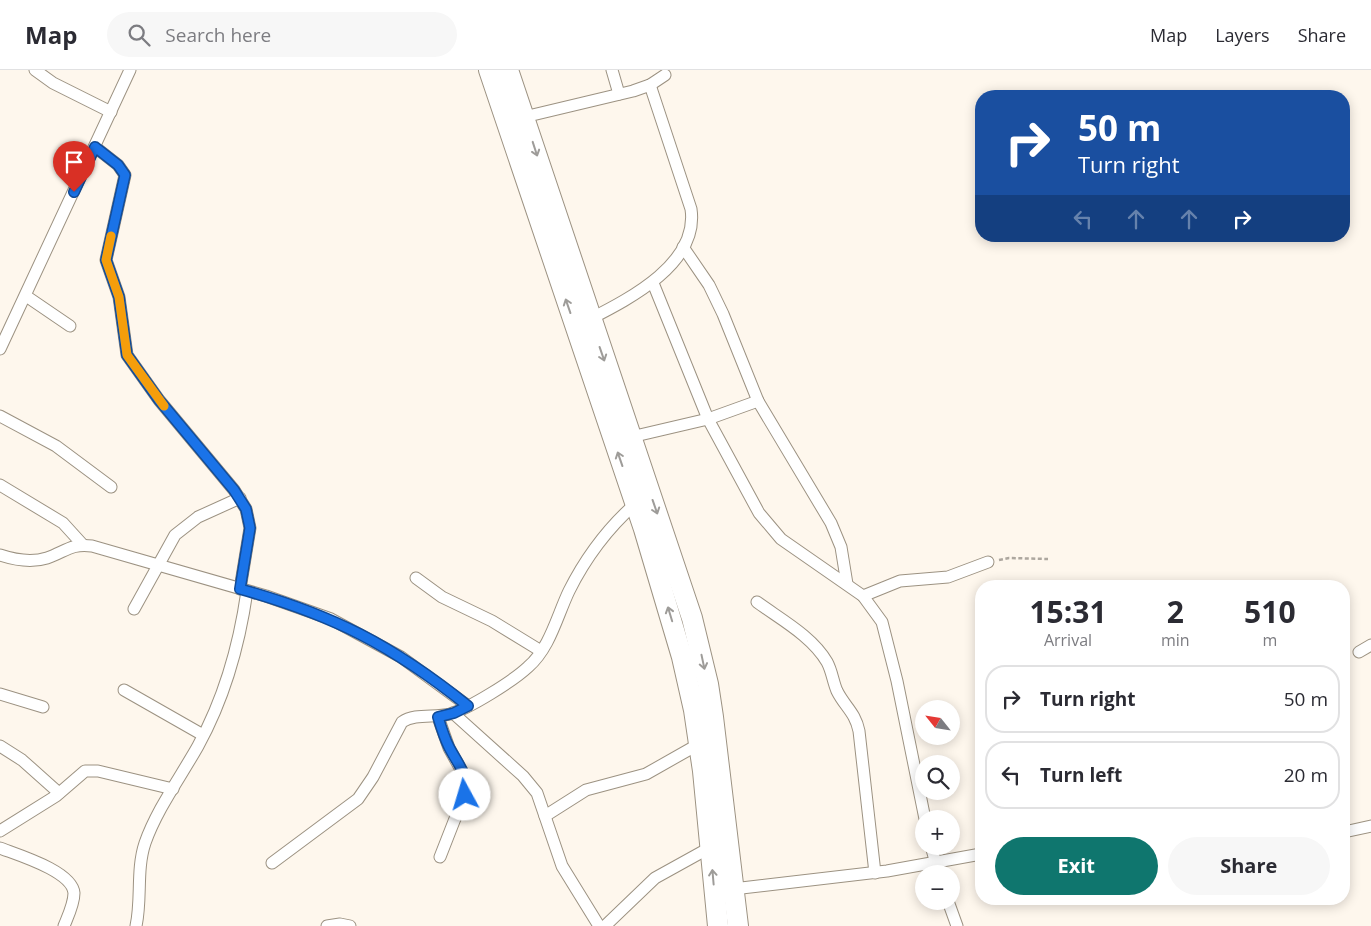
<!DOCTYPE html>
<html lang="en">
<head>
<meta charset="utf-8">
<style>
  :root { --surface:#fff; --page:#f7f7f7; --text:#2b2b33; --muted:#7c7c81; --line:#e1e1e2; --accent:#0f766e }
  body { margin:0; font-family:"Open Sans",sans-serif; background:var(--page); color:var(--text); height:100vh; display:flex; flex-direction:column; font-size:19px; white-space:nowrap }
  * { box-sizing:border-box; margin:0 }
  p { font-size:16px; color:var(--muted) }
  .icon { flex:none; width:28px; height:28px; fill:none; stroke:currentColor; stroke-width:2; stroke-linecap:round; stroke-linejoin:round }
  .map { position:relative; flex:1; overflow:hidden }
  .side { position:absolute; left:975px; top:510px; width:375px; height:325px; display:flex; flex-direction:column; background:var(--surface); border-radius:20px; box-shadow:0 2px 12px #0003 }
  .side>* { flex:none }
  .top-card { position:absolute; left:975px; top:20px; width:375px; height:152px; border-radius:20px; box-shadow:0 2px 12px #0003; background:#1a4fa0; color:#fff; overflow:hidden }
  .needle { width:32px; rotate:300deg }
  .controls { position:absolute; left:915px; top:630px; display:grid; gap:10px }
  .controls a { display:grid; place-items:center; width:45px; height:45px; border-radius:50%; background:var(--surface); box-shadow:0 2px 12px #0003; font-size:25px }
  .pin { position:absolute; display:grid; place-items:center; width:42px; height:42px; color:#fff; margin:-51px -21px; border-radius:50% 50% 50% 0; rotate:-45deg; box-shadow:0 0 5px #0007 }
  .pin .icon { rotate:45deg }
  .me { position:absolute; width:55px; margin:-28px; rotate:354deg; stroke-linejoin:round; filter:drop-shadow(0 0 4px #0008) }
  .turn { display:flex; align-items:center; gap:18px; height:105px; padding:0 20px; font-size:22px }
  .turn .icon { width:65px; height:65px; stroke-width:2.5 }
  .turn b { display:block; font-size:35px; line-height:42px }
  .lanes { display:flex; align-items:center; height:48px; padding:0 20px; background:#0003; justify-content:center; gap:25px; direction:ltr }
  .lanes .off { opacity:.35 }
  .eta { display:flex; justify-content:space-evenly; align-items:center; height:85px; text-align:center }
  .eta b { font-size:30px; font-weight:700; line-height:35px }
  .primary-button { display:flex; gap:10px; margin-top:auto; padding:10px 20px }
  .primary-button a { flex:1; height:58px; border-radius:30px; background:var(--accent); color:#fff; font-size:20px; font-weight:700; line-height:58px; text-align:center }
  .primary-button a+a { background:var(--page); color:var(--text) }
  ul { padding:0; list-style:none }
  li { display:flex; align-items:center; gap:15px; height:68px; margin:0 10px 8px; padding:0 10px; border:2px solid var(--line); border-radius:20px }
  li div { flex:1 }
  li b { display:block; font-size:19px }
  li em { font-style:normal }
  header { display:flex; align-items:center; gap:30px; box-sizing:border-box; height:70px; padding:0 25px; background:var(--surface); border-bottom:1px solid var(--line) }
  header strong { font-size:24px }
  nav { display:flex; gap:28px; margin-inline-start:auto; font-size:18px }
  .search { width:350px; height:45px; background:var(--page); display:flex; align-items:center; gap:12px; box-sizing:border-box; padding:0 18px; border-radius:28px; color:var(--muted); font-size:19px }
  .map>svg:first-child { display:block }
</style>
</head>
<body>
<header>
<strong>Map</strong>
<div class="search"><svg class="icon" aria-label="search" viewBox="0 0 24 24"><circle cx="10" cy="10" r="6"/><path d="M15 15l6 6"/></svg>Search here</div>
<nav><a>Map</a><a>Layers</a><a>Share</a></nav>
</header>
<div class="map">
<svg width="1371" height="856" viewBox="0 0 1371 856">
  <rect width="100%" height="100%" fill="#fef7ed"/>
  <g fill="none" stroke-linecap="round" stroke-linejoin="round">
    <g stroke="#9c9282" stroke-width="13">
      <g id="street">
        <polyline points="35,0 53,13 111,42"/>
        <polyline points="612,0 619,24"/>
        <polyline points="524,47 633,21 650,15 665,5"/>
        <polyline points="95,77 118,95 125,105 106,190 119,227 127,285 159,330 234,420 246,439 250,458 240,519"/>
        <polyline points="683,177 709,215 723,244 758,331 831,453 841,477 847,514"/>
        <polyline points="653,213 708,349 759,443 781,469 863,526 882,552 897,611 925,749"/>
        <polyline points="26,226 70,256"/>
        <path d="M590 249C631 228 699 193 691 139L650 15"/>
        <polyline points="0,279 130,0"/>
        <polyline points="0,346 56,376 111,417"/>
        <polyline points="631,367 708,349 758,331"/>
        <polyline points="0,415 63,453 83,475"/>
        <path d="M0 485C15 490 31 493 47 488 65 482 71 473 92 476L266 526 331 549 401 587 468 636"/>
        <polyline points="416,508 442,527 492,551 541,581"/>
        <polyline points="863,526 900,511 948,507 988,492"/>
        <path d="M757 532C780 549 812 566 827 592 832 601 833 612 837 621 845 637 855 642 859 661L875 803"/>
        <polyline points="134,539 175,465 198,447 240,428"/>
        <polyline points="1359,582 1371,575"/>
        <polyline points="124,620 203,665"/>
        <polyline points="0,624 43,637"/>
        <polyline points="453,643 523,706 537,723 562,796 599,856"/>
        <polyline points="438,647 449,678 464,705 467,718 440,787"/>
        <polyline points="0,676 22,690 59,723"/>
        <polyline points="545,746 586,720 646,704 699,674"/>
        <polyline points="0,761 56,726 85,701 98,701 173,719"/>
        <polyline points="1344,762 1371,756"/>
        <polyline points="931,776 939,804"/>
        <path d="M0 778C18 785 72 801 74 823 74 834 68 846 64 856"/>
        <path d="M272 793 358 729 373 707 402 652C415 643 435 648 450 644 470 638 513 611 528 597 550 578 557 546 569 521 586 487 607 459 635 434"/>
        <polyline points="733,819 887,801 981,784"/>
        <polyline points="948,831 957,856"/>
        <path d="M136 856C142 829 136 800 145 773 157 739 180 708 198 676 225 627 239 577 247 521"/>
        <polyline points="327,856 340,854 350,856"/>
        <polyline points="605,856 655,808 711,777"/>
      </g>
    </g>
    <g stroke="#9c9282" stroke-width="22">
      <g id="highway">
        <polyline points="489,0 644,459 682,587 694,640 703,701 718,856"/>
        <polyline points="508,0 692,548 708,614 713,647 738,856"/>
      </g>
    </g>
    <polyline stroke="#ada79f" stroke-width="2.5" stroke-dasharray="4 2.5" stroke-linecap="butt" points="999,490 1009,488 1048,489"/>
    <use href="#street" stroke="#fff" stroke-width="11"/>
    <use href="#highway" stroke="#fff" stroke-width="20"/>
  </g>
  <defs><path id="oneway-shaft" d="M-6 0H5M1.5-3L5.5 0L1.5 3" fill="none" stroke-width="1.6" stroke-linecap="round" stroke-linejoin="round" transform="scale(1.25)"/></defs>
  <g stroke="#9e9c99">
    <use href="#oneway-shaft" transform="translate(535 79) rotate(72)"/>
    <use href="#oneway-shaft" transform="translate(568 236) rotate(-109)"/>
    <use href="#oneway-shaft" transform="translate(602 284) rotate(71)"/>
    <use href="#oneway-shaft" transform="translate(620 389) rotate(-109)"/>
    <use href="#oneway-shaft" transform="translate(655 437) rotate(71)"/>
    <use href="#oneway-shaft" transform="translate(670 544) rotate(-107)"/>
    <use href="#oneway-shaft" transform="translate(703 592) rotate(78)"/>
    <use href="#oneway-shaft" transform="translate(713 807) rotate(-95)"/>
  </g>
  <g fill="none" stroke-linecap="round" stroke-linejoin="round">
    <g stroke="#114b97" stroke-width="12">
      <path id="route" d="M74 122 95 77 118 95 125 105 106 190 119 227 127 285 159 330 234 420 246 439 250 458 240 519C333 545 392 575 468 636L454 643 438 647C441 657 444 667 449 677 457 693 470 706 465 725"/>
    </g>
    <use href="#route" stroke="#1a73e8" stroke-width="9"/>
    <polyline stroke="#f59e0b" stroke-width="9" points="111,166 106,190 119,227 127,285 164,336"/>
  </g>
</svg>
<div class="controls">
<a><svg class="needle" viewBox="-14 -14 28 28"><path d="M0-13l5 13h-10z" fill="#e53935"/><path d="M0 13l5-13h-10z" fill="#7c7c81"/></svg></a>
<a><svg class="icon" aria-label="search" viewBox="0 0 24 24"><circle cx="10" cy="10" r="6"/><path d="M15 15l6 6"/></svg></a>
<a>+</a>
<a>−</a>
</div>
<div class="pin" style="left:74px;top:122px;background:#d93025"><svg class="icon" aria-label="arrive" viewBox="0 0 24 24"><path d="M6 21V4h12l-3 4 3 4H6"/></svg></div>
<svg class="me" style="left:465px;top:725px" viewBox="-20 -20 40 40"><circle r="19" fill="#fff"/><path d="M0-13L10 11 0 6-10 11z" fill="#1a73e8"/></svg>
<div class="top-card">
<div class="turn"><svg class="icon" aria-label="right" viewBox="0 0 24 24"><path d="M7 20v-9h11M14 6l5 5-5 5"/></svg><div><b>50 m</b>Turn right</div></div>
<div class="lanes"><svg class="icon off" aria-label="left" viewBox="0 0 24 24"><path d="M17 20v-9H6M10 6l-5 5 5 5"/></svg><svg class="icon off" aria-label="ahead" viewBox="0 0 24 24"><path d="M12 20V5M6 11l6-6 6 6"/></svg><svg class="icon off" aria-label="ahead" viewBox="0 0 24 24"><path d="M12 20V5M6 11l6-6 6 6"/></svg><svg class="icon" aria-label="right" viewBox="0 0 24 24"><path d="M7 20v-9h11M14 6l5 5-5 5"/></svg></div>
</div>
<section class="side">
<div class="eta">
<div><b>15:31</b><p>Arrival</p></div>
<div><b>2</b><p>min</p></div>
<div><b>510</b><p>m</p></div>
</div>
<ul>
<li><svg class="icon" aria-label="right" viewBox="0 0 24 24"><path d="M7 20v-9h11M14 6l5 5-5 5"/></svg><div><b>Turn right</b></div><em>50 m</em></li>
<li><svg class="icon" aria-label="left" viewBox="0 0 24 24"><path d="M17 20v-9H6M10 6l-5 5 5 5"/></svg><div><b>Turn left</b></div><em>20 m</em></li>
</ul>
<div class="primary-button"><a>Exit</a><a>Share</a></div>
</section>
</div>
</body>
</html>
